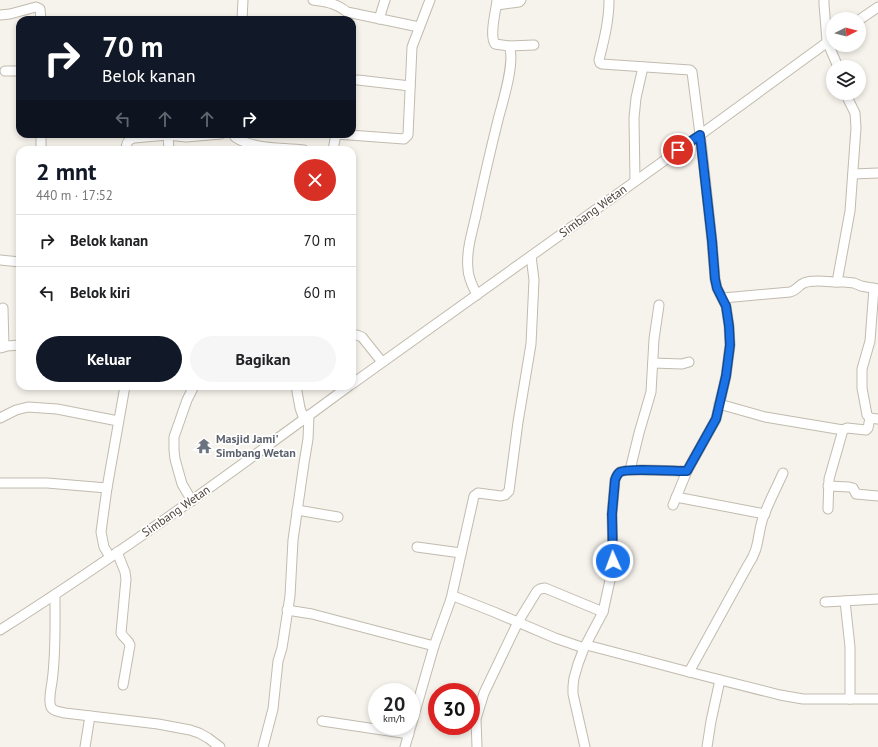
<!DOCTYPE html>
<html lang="id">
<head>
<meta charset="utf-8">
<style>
  :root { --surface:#fff; --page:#f6f6f6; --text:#202124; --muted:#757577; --line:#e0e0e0; --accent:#111827 }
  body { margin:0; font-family:"PT Sans",sans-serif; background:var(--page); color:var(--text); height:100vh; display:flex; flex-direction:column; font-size:15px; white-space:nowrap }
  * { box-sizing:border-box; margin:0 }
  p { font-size:13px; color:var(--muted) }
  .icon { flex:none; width:22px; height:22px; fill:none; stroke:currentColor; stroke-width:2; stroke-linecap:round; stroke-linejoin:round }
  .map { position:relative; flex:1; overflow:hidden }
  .drawer { position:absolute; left:16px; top:146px; width:340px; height:244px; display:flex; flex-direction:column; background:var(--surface); border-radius:12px; box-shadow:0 2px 6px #0003 }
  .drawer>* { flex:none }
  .banner { position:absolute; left:16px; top:16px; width:340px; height:122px; border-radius:12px; box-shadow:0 2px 6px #0003; background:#111827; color:#fff; overflow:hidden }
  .needle { width:26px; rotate:84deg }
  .buttons { position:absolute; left:826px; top:12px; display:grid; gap:8px }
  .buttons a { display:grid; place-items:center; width:40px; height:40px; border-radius:50%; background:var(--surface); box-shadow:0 2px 6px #0003; font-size:20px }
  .speed { position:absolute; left:368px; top:683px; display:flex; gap:8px; font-size:20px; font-weight:700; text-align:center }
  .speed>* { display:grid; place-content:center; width:52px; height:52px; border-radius:50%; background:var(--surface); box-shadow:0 2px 6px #0003; line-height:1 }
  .speed small { font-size:10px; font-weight:400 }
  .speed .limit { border:6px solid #d22; background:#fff; color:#111 }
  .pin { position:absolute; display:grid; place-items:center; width:34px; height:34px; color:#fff; margin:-17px; border:2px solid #fff; border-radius:50%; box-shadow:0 1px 4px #0007 }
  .me { position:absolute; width:44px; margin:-22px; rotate:358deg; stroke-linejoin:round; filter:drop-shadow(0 0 3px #0008) }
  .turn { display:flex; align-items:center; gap:14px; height:84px; padding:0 20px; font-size:18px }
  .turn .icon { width:52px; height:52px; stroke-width:2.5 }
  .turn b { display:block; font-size:28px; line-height:34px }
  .lanes { display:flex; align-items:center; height:38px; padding:0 20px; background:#0003; justify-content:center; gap:20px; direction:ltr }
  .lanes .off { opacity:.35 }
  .round { display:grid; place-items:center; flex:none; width:42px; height:42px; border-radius:21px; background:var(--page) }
  .summary { display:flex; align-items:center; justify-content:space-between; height:68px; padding:0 20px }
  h1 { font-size:24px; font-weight:600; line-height:30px; color:var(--accent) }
  .primary-button { display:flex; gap:8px; margin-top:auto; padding:8px 20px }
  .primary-button a { flex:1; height:46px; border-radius:24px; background:var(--accent); color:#fff; font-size:16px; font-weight:600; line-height:46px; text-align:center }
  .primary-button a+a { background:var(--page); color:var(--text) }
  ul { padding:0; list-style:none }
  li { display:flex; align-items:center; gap:12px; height:52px; padding:0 20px; border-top:1px solid var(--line) }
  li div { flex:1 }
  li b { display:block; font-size:15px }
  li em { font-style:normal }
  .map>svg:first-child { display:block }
</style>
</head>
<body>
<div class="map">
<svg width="878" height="747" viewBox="0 0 878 747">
  <rect width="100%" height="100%" fill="#f6f3ec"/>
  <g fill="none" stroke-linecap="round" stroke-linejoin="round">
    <g stroke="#c2bbae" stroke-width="11">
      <g id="minor">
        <path d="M313 0C325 2 337 3 347 12L419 27"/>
        <polyline points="824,0 824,4 827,41 838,67"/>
        <polyline points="497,5 519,2 521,0"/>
        <polyline points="0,15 10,14 36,7 40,9 41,20"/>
        <polyline points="379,19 385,0"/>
        <polyline points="242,20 243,0"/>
        <polyline points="859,20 878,7"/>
        <polyline points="509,46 534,45"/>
        <polyline points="5,71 20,71"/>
        <polyline points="358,80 410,86"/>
        <path d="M234 134 235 137C254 150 282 147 304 150"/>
        <polyline points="336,134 404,139 408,135 412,47 430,0"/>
        <polyline points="168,135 169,150"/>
        <polyline points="41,150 41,134"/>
        <path d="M126 150C126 144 127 140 134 138L168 135 186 137 221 134"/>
        <polyline points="333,150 336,134"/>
        <polyline points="853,174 878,173"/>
        <polyline points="635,181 634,118 636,98 643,67"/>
        <polyline points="0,260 20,262"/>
        <polyline points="837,282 844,282 854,283 861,286 878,289"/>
        <polyline points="874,288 870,341 862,369 862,388 867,415 870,418 878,419"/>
        <path d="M477 295C473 287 468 278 468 269 466 251 472 233 476 215 483 183 490 152 498 120 502 104 516 61 509 46L495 44C489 35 496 11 497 0"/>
        <path d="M723 298 790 292C798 290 798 285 804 283 814 279 827 282 837 282L850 211 856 128 855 113 848 99 846 93"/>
        <polyline points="3,308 4,347"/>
        <polyline points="352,335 357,335 362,337 382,362"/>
        <polyline points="0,348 7,346 20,345"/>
        <polyline points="653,363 682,364 689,362"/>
        <polyline points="352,384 700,135 833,38"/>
        <polyline points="296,386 300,408 304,419"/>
        <polyline points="719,404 765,417 843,430"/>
        <polyline points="0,418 16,410 28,407 57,409 118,421"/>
        <polyline points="630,470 639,433 651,392 654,339 659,305"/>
        <path d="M783 473C776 489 767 505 762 521 757 539 759 549 748 565L689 672 780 695 803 699H878"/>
        <polyline points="0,483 47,483 107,488"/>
        <polyline points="828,486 849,487 853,488 856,494 878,496"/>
        <polyline points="676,497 765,514"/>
        <polyline points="192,501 182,484 175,459 174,450 174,437 187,400 194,386"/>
        <polyline points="673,505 687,471"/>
        <polyline points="828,509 829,479 843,430 847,428 866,430 868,428 870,418"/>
        <polyline points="297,510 338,517"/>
        <polyline points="417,547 461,553"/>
        <path d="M117 552 125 572 126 579 121 633C123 638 128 639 130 645L123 685"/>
        <polyline points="110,557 104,547 101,532 107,488 125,386"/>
        <path d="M55 596C55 624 56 654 52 682 51 689 48 700 51 707 53 711 60 712 65 713L158 724 190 730 199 733 208 738 220 747"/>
        <polyline points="451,599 474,496 478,493 501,496 505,495 509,491 518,422 531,344 534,280 531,256"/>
        <polyline points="845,601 850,647 850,699"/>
        <polyline points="825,602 878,599"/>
        <polyline points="287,610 312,614 434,646"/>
        <path d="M0 630C120 554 235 470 349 386"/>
        <polyline points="586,645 602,649 689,672"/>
        <polyline points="322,721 409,734"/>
        <polyline points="411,726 434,646 451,599 453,597 456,597 494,612 555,638 584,648"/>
        <polyline points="85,747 90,716"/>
        <polyline points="263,747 273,709 278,661 282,648 290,596 293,540 304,463 308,439 309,415"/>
        <polyline points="405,747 410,729"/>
        <polyline points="477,747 476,719 484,693 518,622 537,591 540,589 545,588 603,612"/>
        <path d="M585 747 573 694V686L574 678 578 664 584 648 603 612 612 571 613 561 612 514 615 480C616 477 617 474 620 472 626 468 676 471 687 471L716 419 726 376 730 345 729 326 726 306 717 288 715 279 712 241 702 150 692 72 690 70 602 64 600 63 599 60C604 40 609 21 609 0"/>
        <polyline points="707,747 711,721 720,680"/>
      </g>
    </g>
    <use href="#minor" stroke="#fff" stroke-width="9"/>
  </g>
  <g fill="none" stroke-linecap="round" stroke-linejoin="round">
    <g stroke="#114b97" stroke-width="10">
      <path id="route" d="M613 561 612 514 615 480C616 477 617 474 620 472 626 468 676 471 687 471L716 419 726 376 730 345 729 326 726 306 717 288 715 279 712 241 700 135 678 150"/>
    </g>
    <use href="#route" stroke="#1a73e8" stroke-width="7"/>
  </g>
  <defs>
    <g id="temple-bare" transform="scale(1.2)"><path d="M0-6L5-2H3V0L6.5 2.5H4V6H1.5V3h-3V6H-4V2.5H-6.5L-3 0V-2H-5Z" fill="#6b7280" stroke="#fff" stroke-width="2.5" paint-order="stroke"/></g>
  </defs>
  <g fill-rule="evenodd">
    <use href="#temple-bare" x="204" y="446"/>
  </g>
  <g text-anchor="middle" stroke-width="3.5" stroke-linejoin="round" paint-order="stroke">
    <g font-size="12" fill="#4b4439" stroke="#fff">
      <text transform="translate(593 211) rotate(-36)" y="4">Simbang Wetan</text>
      <text transform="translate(176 511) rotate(-35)" y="4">Simbang Wetan</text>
    </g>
    <g font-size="12" font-weight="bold" fill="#5b616d" stroke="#fff" text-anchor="start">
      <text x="216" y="443">Masjid Jami'<tspan x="216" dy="14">Simbang Wetan</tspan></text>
    </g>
  </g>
</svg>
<div class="buttons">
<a><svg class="needle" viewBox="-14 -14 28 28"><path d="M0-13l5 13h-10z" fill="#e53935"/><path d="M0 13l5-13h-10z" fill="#757577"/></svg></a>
<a><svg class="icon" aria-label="layers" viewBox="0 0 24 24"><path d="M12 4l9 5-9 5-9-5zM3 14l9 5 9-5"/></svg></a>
</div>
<div class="speed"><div>20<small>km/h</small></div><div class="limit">30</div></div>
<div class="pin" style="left:678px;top:150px;background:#d93025"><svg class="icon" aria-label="arrive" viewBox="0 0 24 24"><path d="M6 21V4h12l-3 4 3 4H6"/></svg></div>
<svg class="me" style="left:613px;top:561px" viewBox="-20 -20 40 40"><circle r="17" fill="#1a73e8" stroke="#fff" stroke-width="3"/><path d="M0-11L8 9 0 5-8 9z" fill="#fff"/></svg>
<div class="banner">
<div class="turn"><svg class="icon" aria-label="right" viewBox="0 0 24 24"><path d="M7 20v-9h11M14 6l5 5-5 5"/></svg><div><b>70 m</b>Belok kanan</div></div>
<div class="lanes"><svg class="icon off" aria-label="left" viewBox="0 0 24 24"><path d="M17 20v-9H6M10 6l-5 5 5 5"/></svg><svg class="icon off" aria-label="ahead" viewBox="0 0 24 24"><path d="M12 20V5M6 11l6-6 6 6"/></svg><svg class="icon off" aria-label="ahead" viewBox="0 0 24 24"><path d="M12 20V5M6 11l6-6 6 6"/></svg><svg class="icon" aria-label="right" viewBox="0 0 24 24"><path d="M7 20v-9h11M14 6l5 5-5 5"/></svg></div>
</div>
<section class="drawer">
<div class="summary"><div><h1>2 mnt</h1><p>440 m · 17:52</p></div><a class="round" style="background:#d93025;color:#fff"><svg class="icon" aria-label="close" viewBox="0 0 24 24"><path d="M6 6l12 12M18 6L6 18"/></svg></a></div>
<ul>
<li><svg class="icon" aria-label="right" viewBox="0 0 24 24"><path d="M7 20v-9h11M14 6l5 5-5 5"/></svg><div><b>Belok kanan</b></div><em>70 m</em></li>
<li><svg class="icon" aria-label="left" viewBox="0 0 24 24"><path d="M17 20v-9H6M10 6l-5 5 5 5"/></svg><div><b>Belok kiri</b></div><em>60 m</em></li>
</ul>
<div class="primary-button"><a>Keluar</a><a>Bagikan</a></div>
</section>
</div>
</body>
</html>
